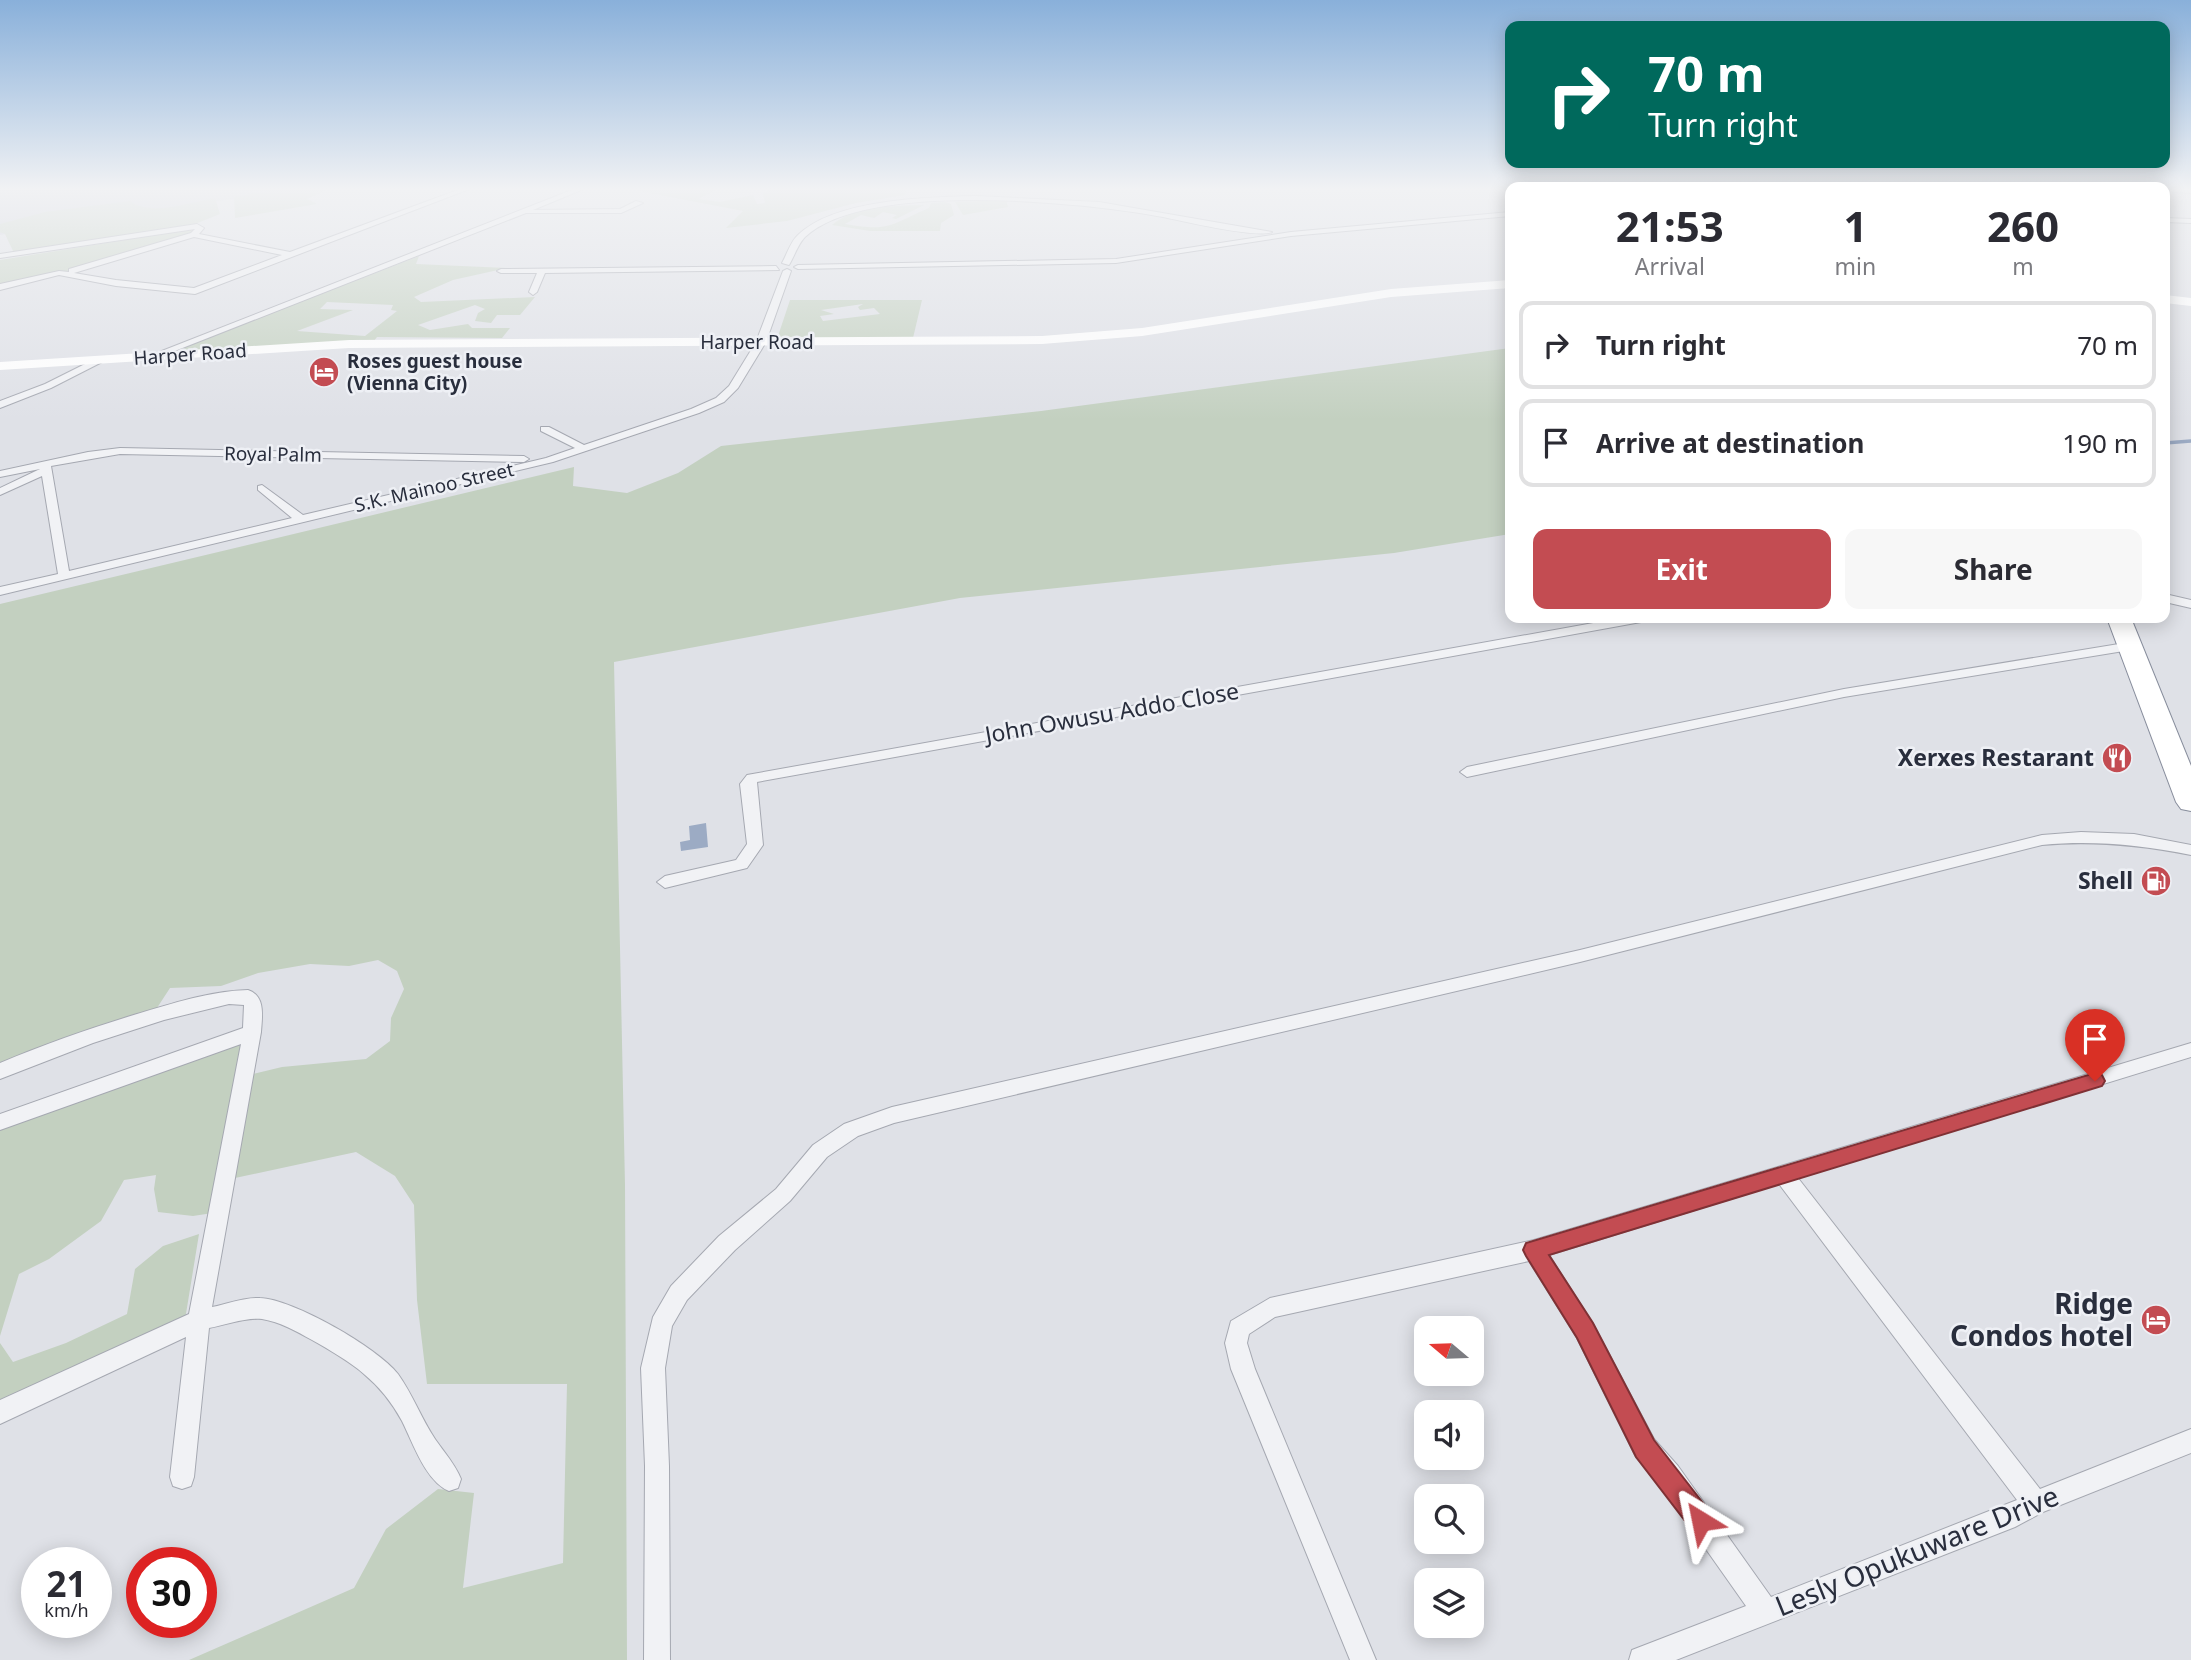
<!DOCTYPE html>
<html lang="en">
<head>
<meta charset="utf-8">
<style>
  :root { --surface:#fff; --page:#f7f7f7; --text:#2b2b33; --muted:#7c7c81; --line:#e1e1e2; --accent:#c34c52 }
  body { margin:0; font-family:"Noto Sans",sans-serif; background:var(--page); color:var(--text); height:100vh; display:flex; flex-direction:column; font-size:26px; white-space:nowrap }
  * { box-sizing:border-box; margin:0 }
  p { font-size:23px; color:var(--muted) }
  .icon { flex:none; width:38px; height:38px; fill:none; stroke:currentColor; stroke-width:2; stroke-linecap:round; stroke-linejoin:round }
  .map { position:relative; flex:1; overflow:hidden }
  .side { position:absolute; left:1505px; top:182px; width:665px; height:441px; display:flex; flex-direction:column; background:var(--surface); border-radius:14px; box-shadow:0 4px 18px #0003 }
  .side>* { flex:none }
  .banner { position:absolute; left:1505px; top:21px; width:665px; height:147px; border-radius:14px; box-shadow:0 4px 18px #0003; background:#00695c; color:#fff; overflow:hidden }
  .needle { width:46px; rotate:289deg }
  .tools { position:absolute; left:1414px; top:1316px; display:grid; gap:14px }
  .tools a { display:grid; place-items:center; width:70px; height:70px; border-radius:14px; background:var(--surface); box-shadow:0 4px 18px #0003; font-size:35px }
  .speed { position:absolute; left:21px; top:1547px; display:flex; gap:14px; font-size:35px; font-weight:700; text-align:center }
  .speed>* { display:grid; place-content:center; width:91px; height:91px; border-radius:50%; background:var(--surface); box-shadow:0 4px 18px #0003; line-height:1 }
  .speed small { font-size:18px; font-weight:400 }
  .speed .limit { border:10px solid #d22; background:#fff; color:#111 }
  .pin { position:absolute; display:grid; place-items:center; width:60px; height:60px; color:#fff; margin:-72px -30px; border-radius:50% 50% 50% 0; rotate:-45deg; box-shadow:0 0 7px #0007 }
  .pin .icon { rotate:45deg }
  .me { position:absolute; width:77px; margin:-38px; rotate:325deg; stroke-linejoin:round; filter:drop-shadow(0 0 5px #0008) }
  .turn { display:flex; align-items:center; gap:24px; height:147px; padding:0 28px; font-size:32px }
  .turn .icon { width:91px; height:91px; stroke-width:2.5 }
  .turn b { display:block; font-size:49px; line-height:60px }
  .eta { display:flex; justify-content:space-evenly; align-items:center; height:119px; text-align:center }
  .eta b { font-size:42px; font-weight:700; line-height:49px }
  .action { display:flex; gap:14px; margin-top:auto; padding:14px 28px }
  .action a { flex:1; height:80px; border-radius:14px; background:var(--accent); color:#fff; font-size:28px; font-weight:700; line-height:80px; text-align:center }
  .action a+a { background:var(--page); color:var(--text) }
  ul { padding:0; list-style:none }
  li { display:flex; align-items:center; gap:21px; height:88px; margin:0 14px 10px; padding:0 14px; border:4px solid var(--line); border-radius:14px }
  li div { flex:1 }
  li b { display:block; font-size:26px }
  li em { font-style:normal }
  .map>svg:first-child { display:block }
</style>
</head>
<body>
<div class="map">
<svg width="2191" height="1660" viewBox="0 0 2191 1660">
  <rect width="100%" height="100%" fill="#dfe1e7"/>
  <polygon fill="#cdd0d9" points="0,188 302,188 0,235"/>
  <g fill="#c3d0c0" fill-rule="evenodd">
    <polygon points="288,188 353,188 329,189 307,199 317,204 235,218 234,197"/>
    <polygon points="647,188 720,188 698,199 720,202 753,195 757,204 765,203 763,194 771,188 907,188 905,195 856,203 787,221 726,228 743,211 639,191"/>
    <path d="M215 198 220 214 190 226 14 253 5 234 0 232V224L45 212 130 201C151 217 191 202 215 198Z"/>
    <polygon points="1006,200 1008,207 963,215 955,202"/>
    <path d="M945 202 951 204 954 215 941 223 940 231H870L832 225C855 205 897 206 924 205L896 219 892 218 897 215 883 212 874 218 861 215 845 224C890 232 889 225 929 208L931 203Z"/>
    <polygon points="193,229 201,231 187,239 83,268 0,284 0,260"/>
    <path d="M419 256 416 264 507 268 453 280 414 297 421 302 535 297 520 315H497L491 323 475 321 478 313 485 309 475 305 418 325 430 330 468 324 472 328H510L502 338 377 337 374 341 174 351ZM327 302 393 305 391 310 397 311 365 336 297 331 353 310 320 309Z"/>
    <path d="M790 300H922L913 338 777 339ZM863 304 858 307 860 310 874 308 880 314 823 321 820 316 834 314 821 310Z"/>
    <polygon points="1510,348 1510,534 1394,553 960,598 614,662 625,1185 627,1660 189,1660 354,1588 386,1529 438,1489 474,1493 463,1588 563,1563 567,1384 427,1384 417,1300 414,1205 395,1176 356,1152 221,1181 219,1212 193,1216 158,1212 154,1189 156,1175 124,1180 101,1221 49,1259 19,1274 0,1336 0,1127 242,1042 240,1077 282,1067 366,1059 390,1041 391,1018 404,989 397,971 378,960 349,966 310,964 258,973 221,986 170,988 155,1011 0,1066 0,604 574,467 573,486 627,493 678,473 721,446 1041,411"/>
    <polygon points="199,1234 184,1326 0,1415 0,1343 13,1362 66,1343 127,1314 135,1269 163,1246"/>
  </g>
  <polygon fill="#9cabc4" points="706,823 708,847 681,851 680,842 690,840 689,826"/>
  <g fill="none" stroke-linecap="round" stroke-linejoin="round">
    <polyline stroke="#9cabc4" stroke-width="3.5" points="2165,443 2191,441"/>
    <g stroke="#a5a8b1" stroke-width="2">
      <g id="street">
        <path d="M463 188H472L195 294 116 286 59 275 0 290V284L59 271 69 272V269L191 233 195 229 0 258V254L197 224 204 228 199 234 290 252ZM194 237 282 255 194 288 116 280 74 273Z"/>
        <polygon points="577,188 586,188 533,210 620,209 636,201 643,203 621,213 526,213 157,358 149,356"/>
        <polygon points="2165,188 2191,189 2191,193 2165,191"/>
        <path d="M977 196 1099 202 1272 232C1258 239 1182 221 1163 217 1084 202 866 180 805 237 798 244 794 257 789 265L782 263C787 254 791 241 798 235 835 199 928 197 977 196Z"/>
        <polygon points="1510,212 1510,216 1291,236 1116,263 798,269 794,267 798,265 1116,259 1291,232"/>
        <polygon points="2165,218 2191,219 2191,223 2165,222"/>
        <polygon points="776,266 779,270 545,273 537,292 533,295 529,292 537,273 501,273 497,271 501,269"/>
        <polygon points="787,269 791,271 766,342 738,388 724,402 699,413 553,462 0,595 0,587 58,574 42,476 0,495 0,488 40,469 0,477 0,471 88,452 120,448 524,456 529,459 524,462 120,454 51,466 69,571 292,518 258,490 258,486 262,485 303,515 546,458 575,448 541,431 541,427 549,427 584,445 691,409 716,398 729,386 756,342 783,271"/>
        <polygon points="99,357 104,360 102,362 51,388 0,408 0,401 45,384"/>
        <polygon points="2165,594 2191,600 2191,608 2165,602"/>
        <polygon points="1621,618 1647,618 1641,622 757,782 763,845 747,868 665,888 657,882 665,876 736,860 747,844 740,784 747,775"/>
        <polygon points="2131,642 2136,643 2136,649 1844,697 1467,777 1460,772 1467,767 1844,689"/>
        <path d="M2081 832 2134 834 2191 845V855C2141 845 2093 840 2042 845L1580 962 894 1123 858 1136 827 1157 790 1201 735 1250 687 1300 672 1326 665 1368 669 1466 670 1660H644L645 1466 641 1368 653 1317 671 1286 719 1236 776 1189 813 1145 844 1124 892 1107 1580 950 2042 835Z"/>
        <path d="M248 990C266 996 262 1017 261 1032L212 1307C227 1304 245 1297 260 1298 293 1299 378 1348 398 1374 413 1395 421 1418 435 1439 444 1452 455 1464 461 1479L458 1488 449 1491C426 1482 413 1443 402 1421 380 1380 351 1362 312 1340 296 1331 280 1322 262 1319 247 1317 225 1325 209 1328L194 1477 191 1486 182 1489 173 1486 170 1477 186 1337 0 1424V1400L189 1314 241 1044 0 1130V1114L243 1028 244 1005 229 1004 164 1020 93 1043 0 1079V1063C45 1044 91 1028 137 1014 174 1003 210 991 248 990Z"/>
        <path d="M2191 1043V1057L1798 1178 2040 1489 2191 1429V1453L2043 1512 2015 1527 1676 1660H1629L1632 1650 1746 1606 1660 1484 1636 1457 1577 1338 1529 1261 1275 1317 1249 1334 1247 1343 1255 1369 1376 1660H1350L1231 1369 1225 1343 1231 1321 1270 1298 1534 1240ZM1779 1184 2017 1500 1771 1597 1678 1466 1654 1439 1593 1324 1549 1255Z"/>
      </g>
    </g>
    <g stroke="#878d9c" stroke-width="2">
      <polygon id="highway" points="2107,618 2131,618 2191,766 2191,811 2181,809 2176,802"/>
    </g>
    <use href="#street" fill="#f1f2f5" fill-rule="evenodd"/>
    <g fill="#fff" fill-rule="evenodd">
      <polygon points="1510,280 1510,288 1391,297 1142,336 1042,344 349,348 0,370 0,362 349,340 1042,336 1142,328 1391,289"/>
      <polygon points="2165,295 2191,298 2191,306 2165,303"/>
    </g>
    <use href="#highway" fill="#fff" fill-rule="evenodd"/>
  </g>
  <linearGradient id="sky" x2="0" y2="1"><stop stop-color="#89b0da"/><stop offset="0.45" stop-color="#f1f2f4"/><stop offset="1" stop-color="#f1f2f4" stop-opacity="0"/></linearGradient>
  <rect width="2191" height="420" fill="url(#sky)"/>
  <polygon fill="#c34c52" stroke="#7f3135" stroke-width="2" points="2095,1073 2102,1075 2105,1081 2102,1086 1549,1255 1593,1323 1654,1440 1710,1512 1714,1521 1710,1530 1701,1534 1692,1530 1636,1457 1577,1338 1526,1256 1523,1250 1526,1243"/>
  <defs>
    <g id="hotel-disc" transform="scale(1.575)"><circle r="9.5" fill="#c34c52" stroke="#eef0f5"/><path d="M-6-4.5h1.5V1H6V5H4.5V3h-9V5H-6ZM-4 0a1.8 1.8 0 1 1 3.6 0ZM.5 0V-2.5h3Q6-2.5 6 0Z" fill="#fff"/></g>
    <g id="restaurant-disc" transform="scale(1.575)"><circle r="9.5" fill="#c34c52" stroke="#eef0f5"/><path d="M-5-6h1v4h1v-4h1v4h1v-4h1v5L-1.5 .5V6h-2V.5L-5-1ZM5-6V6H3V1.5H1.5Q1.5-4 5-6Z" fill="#fff"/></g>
    <g id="fuel-disc" transform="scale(1.575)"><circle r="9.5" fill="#c34c52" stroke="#eef0f5"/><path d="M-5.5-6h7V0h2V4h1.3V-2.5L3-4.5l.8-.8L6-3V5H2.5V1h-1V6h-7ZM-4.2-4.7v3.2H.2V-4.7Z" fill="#fff"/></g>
  </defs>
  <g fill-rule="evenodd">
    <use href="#hotel-disc" x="324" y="372"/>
    <use href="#restaurant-disc" x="2117" y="758"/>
    <use href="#fuel-disc" x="2156" y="881"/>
    <use href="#hotel-disc" x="2156" y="1320"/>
  </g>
  <g text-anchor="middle" stroke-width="5" stroke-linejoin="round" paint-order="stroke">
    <g font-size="19" fill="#292e3d" stroke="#eef0f5">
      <text x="757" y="349">Harper Road</text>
      <text transform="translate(190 354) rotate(-4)" y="7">Harper Road</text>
      <text transform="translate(273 454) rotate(1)" y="7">Royal Palm</text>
      <text transform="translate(434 487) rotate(-13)" y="7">S.K. Mainoo Street</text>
    </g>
    <g font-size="19" font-weight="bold" fill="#292e3d" stroke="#eef0f5" text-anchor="start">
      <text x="347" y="368">Roses guest house<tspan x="347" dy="22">(Vienna City)</tspan></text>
    </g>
    <g font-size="23" fill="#292e3d" stroke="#eef0f5">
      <text transform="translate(1112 713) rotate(-10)" y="8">John Owusu Addo Close</text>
    </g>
    <g font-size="23" font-weight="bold" fill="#292e3d" stroke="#eef0f5" text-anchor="end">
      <text x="2094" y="766">Xerxes Restarant</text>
      <text x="2133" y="889">Shell</text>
    </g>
    <g font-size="28" font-weight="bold" fill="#292e3d" stroke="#eef0f5" text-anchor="end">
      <text x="2133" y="1314">Ridge<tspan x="2133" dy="32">Condos hotel</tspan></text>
    </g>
    <g font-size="28" fill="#292e3d" stroke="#eef0f5">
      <text transform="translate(1917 1551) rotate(-22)" y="10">Lesly Opukuware Drive</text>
    </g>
  </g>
</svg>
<div class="tools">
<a><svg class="needle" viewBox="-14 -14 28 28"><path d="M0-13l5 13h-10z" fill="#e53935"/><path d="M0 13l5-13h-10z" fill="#7c7c81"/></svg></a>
<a><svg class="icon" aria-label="sound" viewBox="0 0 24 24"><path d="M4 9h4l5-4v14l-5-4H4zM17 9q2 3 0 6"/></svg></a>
<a><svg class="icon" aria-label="search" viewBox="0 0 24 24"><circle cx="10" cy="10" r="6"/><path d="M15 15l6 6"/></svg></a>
<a><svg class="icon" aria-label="layers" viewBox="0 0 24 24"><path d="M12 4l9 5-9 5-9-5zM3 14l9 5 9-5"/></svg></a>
</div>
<div class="speed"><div>21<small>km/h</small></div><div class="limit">30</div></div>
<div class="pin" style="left:2095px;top:1081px;background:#d93025"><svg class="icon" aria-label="arrive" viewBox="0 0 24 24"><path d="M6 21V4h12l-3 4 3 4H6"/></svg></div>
<svg class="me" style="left:1701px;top:1521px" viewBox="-20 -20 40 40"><path d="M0-17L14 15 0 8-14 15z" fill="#c34c52" stroke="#fff" stroke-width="4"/></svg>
<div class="banner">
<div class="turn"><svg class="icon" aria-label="right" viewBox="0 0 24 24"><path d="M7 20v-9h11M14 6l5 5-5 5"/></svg><div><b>70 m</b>Turn right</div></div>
</div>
<section class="side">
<div class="eta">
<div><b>21:53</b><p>Arrival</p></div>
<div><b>1</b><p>min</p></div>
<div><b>260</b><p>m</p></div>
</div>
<ul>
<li><svg class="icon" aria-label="right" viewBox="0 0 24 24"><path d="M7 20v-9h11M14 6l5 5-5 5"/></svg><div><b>Turn right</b></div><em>70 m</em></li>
<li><svg class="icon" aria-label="arrive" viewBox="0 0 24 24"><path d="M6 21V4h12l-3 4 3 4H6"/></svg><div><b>Arrive at destination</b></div><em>190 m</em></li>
</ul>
<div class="action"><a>Exit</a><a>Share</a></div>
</section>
</div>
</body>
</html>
